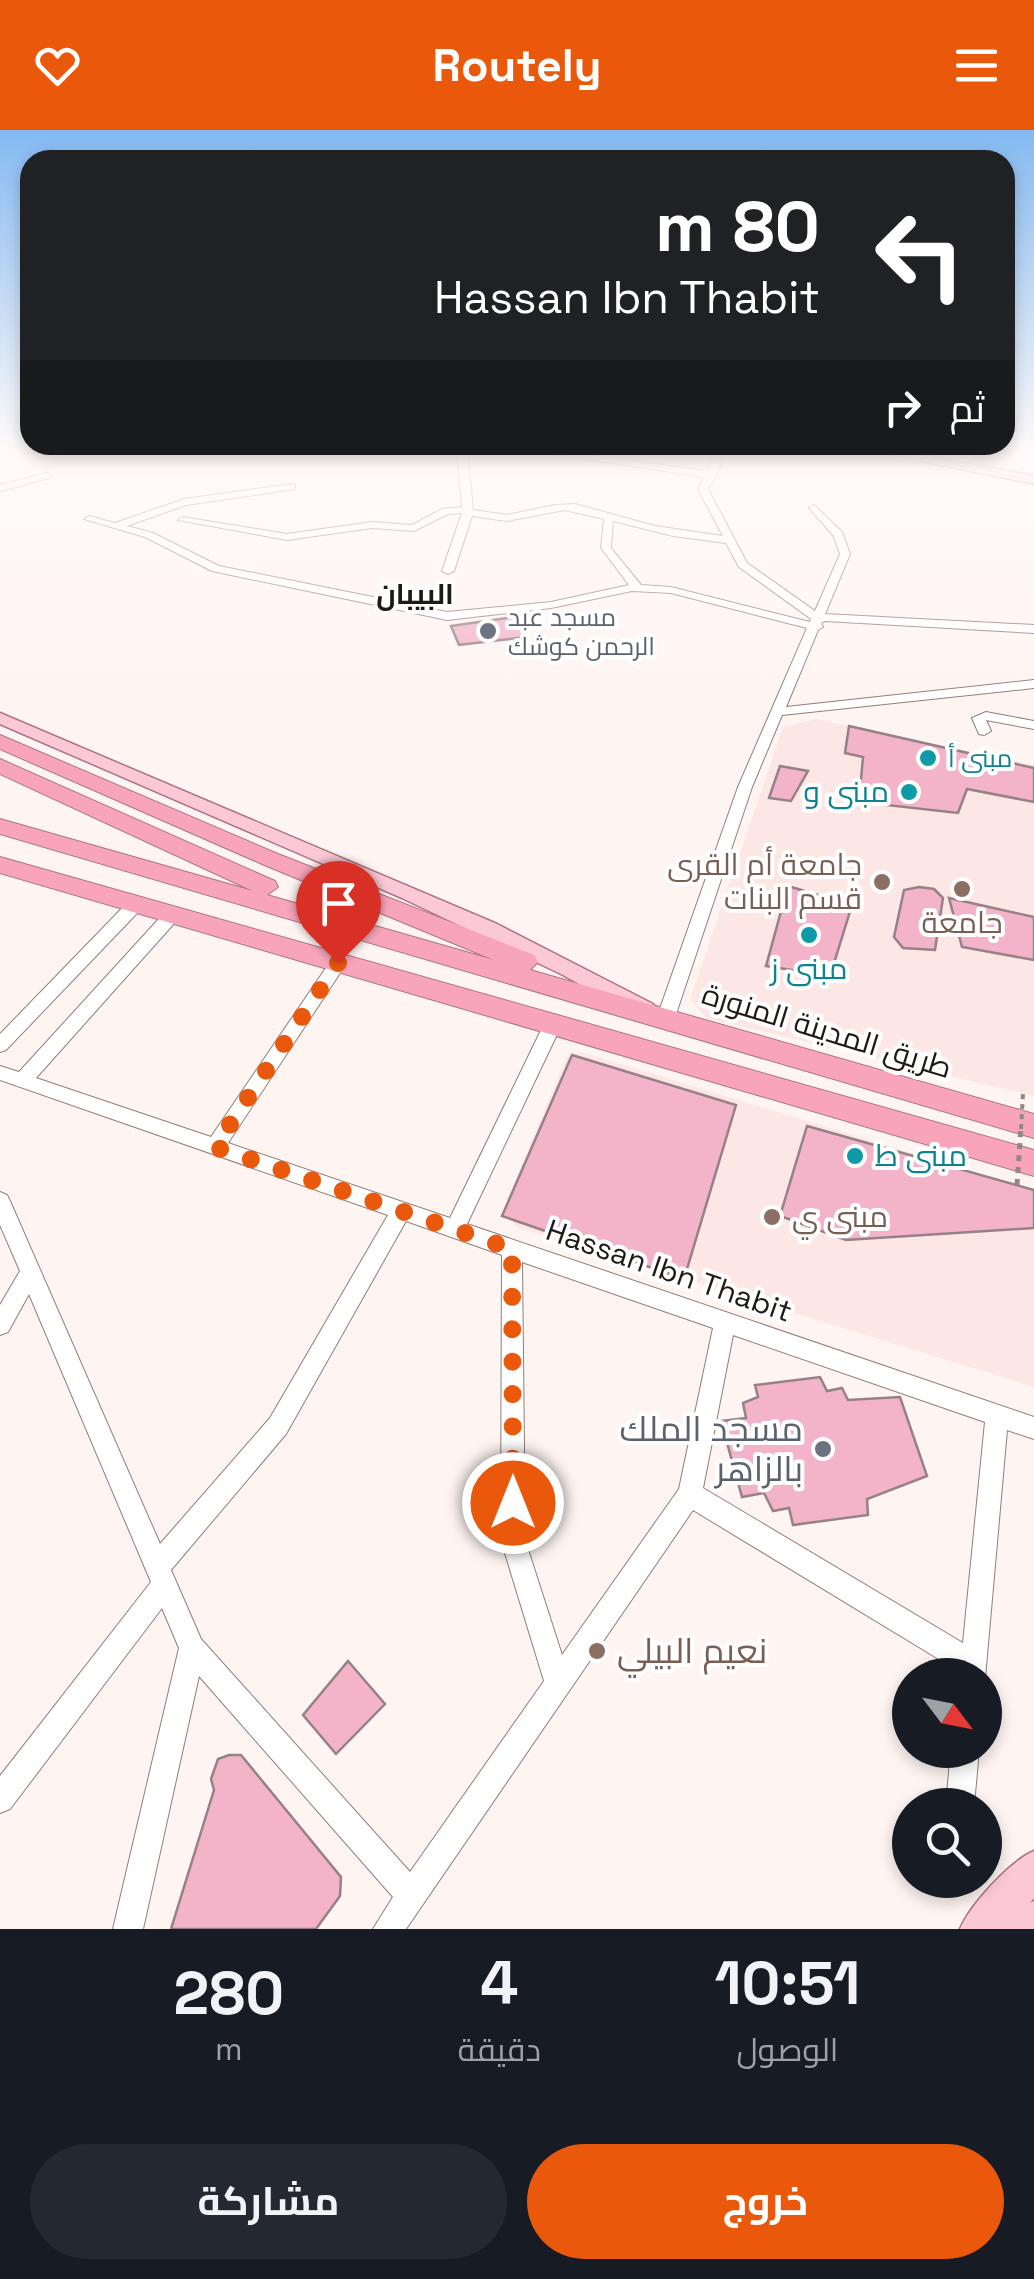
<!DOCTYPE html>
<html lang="ar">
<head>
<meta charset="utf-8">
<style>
  :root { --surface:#171b24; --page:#242831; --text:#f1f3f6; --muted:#9ea1a6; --accent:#ea580c }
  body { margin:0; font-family:"Space Grotesk",Cairo,sans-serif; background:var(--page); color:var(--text); direction:rtl; height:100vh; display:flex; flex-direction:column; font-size:38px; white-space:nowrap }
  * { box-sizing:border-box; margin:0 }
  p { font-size:32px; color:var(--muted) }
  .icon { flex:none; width:55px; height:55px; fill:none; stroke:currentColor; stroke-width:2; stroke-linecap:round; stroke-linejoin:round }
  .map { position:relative; height:1799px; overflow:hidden; direction:ltr }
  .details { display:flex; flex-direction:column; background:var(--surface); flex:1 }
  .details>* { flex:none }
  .top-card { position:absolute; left:20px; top:20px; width:995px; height:305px; border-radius:30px; box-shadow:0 5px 15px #0003; direction:rtl; background:#202124; color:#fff; overflow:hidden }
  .needle { width:65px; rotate:122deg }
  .tools { position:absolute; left:892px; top:1528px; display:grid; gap:20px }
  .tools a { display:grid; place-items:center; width:110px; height:110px; border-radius:50%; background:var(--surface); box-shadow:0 5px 15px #0003; font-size:50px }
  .pin { position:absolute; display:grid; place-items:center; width:85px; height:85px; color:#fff; margin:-102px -42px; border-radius:50% 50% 50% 0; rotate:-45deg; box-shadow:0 0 10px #0007 }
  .pin .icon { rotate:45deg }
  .me { position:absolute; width:110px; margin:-55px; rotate:0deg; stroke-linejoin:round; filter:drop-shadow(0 0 8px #0008) }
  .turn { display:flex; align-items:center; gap:35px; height:210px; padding:0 30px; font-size:45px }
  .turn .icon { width:130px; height:130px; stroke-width:2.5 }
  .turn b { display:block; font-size:70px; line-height:85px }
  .then { display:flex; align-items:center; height:95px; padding:0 30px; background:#0003; gap:20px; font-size:38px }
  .eta { display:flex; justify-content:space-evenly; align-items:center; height:170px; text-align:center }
  .eta b { font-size:60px; font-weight:700; line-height:70px }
  .action { display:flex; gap:20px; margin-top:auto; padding:20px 30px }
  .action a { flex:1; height:115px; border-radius:60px; background:var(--accent); color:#fff; font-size:40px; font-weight:700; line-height:115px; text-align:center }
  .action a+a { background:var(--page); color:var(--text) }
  header { display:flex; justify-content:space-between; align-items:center; height:130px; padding:0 30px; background:var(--accent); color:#fff; font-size:45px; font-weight:700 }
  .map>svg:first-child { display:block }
</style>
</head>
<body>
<header><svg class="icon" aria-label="menu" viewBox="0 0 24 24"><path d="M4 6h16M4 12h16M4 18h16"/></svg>Routely<svg class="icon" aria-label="heart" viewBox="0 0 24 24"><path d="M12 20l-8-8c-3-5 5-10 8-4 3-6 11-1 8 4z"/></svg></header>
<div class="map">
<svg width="1034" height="1799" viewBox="0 0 1034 1799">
  <rect width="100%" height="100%" fill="#fef5f2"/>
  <g fill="#fde7e5">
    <polygon points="816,589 1034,635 1034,966 706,888 690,869 783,597"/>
    <polygon points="581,922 1034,1060 1034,1257 516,1097 504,1077 566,928"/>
  </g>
  <g fill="#f3b4c9" stroke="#958187" stroke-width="2.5">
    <polygon points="514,487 526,507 459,515 451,496"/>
    <polygon points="849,596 1034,638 1034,672 967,659 958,683 859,672 863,627 845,623"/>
    <polygon points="780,636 808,641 791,671 769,668"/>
    <polygon points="788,756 852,775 830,846 766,836"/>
    <polygon points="919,757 934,759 943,768 935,820 903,818 894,807 904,760"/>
    <polygon points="949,768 1034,787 1034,830 962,817"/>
    <polygon points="572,925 736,975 684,1149 502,1086"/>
    <polygon points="807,996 1034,1060 1034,1098 846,1110 780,1086"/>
    <polygon points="820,1247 827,1261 842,1258 848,1270 900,1267 927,1346 867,1369 868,1385 793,1395 789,1378 773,1381 764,1363 742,1367 721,1291 746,1288 743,1273 758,1267 755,1255"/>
    <polygon points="348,1531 385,1574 336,1624 303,1585"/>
    <polygon points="229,1625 241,1625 341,1747 340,1766 316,1799 171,1799 214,1660 211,1649 218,1629"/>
  </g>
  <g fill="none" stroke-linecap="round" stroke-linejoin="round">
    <g stroke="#927e77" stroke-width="2">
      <g id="minor">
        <path d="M457 318H467L473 380 507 385 555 375 575 374 655 396 723 406 698 359 704 347 514 318H541L706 341 717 318H726L717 345 708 359 747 433 815 481 840 424 833 405 809 378 814 375 842 402 850 424 825 484 1034 495V503L825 491 821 493 823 497 818 500 786 577 1034 550V558L782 585 752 657 675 887 672 892H660L657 887 738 657 807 498 671 463 632 461 551 478 447 490 212 441 145 407 84 389 89 386 115 393 184 369 291 354 295 355V359L186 375 127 396 153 403 219 436 447 482 551 472 629 455 601 418 604 389 565 380 507 391 472 386 454 441 448 444 442 441 462 383 448 384 414 401 372 398 287 410 178 390 183 387 287 404 372 392 412 395 442 379 462 377ZM613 391 673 406 726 413 739 437 811 489 810 492 671 457 641 455 611 418Z"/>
        <polygon points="47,343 50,344 50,348 0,361 0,355"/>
        <polygon points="986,582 1034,591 1034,599 986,590 991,601 984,605 979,604 972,588"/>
        <polygon points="136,769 142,770 144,774 142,778 6,920 0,922 0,904 130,770"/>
        <path d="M172 780 180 785 178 789 36 948 211 1007 332 829H344L346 833 344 837 228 1013 450 1088 543 896 546 891H558L561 896 467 1094 1034 1287V1309L1007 1300 985 1548V1545H960V1542L693 1380 406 1799H373L393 1767 199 1546 143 1799H113L179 1518 162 1478 10 1679 0 1683V1646L151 1452 29 1164 8 1202 0 1205V1175L20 1141 0 1095V1062L7 1065 10 1071 160 1414 270 1288 388 1085 0 950V936L19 942 166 781ZM406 1091 502 1125 501 1410 544 1551 410 1742 201 1509 171 1440 286 1304ZM522 1132 713 1198 679 1359 562 1525 525 1410ZM733 1205 985 1292 963 1513 703 1358Z"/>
        <polygon points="951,1620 979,1620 974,1675 946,1675"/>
      </g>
    </g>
    <g stroke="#ad7481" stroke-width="3">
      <g id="major">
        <polygon points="857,318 885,318 1034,346 1034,354"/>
        <polygon points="0,583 497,794 653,874 656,880 653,886 637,886 561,844 402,768 0,594"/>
        <path d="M1034 1721V1768L1030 1773 1034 1771V1799H960C970 1775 1010 1731 1034 1721Z"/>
      </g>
    </g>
    <g stroke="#ad7481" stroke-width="2">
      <g id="highway">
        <polygon points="0,605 278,724 534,825 538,832 530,840 1034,984 1034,1008 0,704 0,689 253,761 0,644 0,629 275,751 278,757 267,765 494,830 262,734 0,619"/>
        <polygon points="0,727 1034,1020 1034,1046 0,743"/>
      </g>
    </g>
    <use href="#minor" fill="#fff" fill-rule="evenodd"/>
    <use href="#major" fill="#fbc9d6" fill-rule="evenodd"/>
    <use href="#highway" fill="#f8a5bb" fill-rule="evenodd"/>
    <polyline stroke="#908784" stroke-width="4" stroke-dasharray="5 5" stroke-linecap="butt" points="1021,999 1023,963"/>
    <polyline stroke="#908784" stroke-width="5" stroke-dasharray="6 6" stroke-linecap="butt" points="1017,1055 1021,997"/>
  </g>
  <linearGradient id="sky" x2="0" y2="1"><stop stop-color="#84b9f1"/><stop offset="0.56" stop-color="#fffaf9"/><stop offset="1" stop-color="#fffaf9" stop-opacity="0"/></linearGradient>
  <rect width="1034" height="570" fill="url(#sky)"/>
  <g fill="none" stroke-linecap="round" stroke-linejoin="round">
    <polyline stroke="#ea580c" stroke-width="18" stroke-dasharray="0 32.4" points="338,833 215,1017 512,1119 513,1373"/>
  </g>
  <g fill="#6b7280" stroke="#fff" stroke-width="4">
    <circle cx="488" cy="501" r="10"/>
    <circle cx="823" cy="1319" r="10"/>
  </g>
  <g fill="#0f9aa8" stroke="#fff" stroke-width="4">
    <circle cx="928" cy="628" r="10"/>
    <circle cx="909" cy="662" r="10"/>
    <circle cx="809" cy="805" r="10"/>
    <circle cx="855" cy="1026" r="10"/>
  </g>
  <g fill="#8d6e63" stroke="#fff" stroke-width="4">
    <circle cx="882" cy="752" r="10"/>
    <circle cx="962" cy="759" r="10"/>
    <circle cx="772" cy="1087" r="10"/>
    <circle cx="597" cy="1521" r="10"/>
  </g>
  <g text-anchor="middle" stroke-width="8" stroke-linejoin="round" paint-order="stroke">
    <g font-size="25" fill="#5b616d" stroke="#fff" text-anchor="start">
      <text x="508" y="496">مسجد عبد<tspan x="508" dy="29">الرحمن كوشك</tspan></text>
    </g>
    <g font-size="25" fill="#0d838f" stroke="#fff" text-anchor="start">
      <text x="948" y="637">مبنى أ</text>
    </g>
    <g font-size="28" font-weight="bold" fill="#211916" stroke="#fff">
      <text x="415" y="474">البيبان</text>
    </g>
    <g font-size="30" fill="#0d838f" stroke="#fff" text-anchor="end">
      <text x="889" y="672">مبنى و</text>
      <text x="809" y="849" text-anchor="middle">مبنى ز</text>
      <text x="875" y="1036" text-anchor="start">مبنى ط</text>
    </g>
    <g font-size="30" fill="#785e54" stroke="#fff" text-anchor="end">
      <text x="862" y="745">جامعة أم القرى<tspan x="862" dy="34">قسم البنات</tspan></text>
      <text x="962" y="803" text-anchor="middle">جامعة</text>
      <text x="792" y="1097" text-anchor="start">مبنى ي</text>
    </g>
    <g font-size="30" fill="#211916" stroke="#fff">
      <text transform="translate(827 901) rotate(17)" y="10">طريق المدينة المنورة</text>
      <text transform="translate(669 1141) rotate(19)" y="10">Hassan Ibn Thabit</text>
    </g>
    <g font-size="35" fill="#5b616d" stroke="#fff" text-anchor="end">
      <text x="803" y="1311">مسجد الملك<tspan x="803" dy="40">بالزاهر</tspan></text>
    </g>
    <g font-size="35" fill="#785e54" stroke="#fff" text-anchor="start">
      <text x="617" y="1533">نعيم البيلي</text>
    </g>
  </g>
</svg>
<div class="tools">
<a><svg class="needle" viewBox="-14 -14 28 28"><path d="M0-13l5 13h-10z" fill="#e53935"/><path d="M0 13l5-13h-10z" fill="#9ea1a6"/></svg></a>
<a><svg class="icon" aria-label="search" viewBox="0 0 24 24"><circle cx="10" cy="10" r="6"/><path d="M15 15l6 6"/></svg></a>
</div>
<div class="pin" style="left:338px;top:833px;background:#d93025"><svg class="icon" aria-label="arrive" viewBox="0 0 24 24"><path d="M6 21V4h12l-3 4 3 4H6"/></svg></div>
<svg class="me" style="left:513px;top:1373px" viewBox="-20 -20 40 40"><circle r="17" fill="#ea580c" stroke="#fff" stroke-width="3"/><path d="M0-11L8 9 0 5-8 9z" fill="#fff"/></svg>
<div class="top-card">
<div class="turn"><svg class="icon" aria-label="left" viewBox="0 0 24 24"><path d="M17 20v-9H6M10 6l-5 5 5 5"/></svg><div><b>80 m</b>Hassan Ibn Thabit</div></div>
<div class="then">ثم<svg class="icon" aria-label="right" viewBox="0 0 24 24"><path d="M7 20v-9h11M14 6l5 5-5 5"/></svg></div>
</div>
</div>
<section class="details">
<div class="eta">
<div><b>10:51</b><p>الوصول</p></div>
<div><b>4</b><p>دقيقة</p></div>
<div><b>280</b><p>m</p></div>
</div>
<div class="action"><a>خروج</a><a>مشاركة</a></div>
</section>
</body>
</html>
